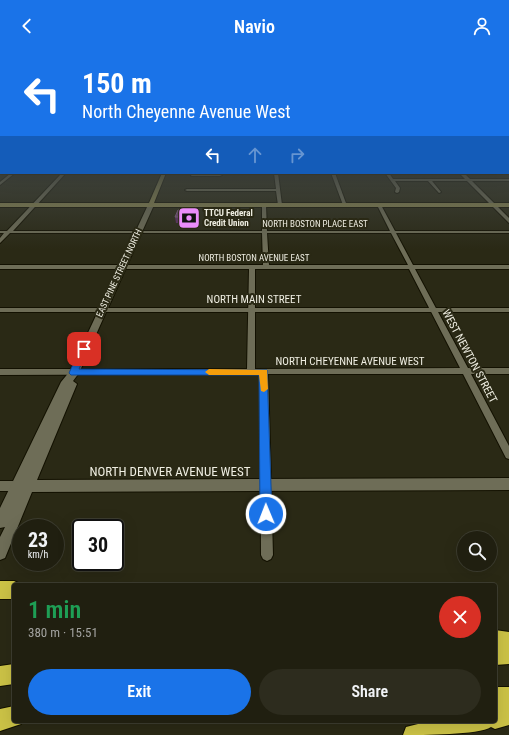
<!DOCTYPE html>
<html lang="en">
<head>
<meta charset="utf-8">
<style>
  :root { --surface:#201f10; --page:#2d2c1e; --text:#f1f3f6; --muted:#a2a29f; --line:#3d3d30; --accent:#1a73e8 }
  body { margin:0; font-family:"Roboto Condensed",sans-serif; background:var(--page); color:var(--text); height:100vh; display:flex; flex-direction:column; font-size:15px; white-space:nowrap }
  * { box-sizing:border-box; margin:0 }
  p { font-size:13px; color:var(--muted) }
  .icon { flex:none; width:22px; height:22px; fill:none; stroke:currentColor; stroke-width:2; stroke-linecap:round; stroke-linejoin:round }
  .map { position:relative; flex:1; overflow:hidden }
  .details { position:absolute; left:12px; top:531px; width:485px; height:140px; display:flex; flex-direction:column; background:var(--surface); border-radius:4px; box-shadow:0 4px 16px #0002,0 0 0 1px var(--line) }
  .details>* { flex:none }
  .banner { position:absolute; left:0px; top:0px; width:509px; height:122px; box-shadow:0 4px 16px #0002,0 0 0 1px var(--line); background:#1a73e8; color:#fff; overflow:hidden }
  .fabs { position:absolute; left:457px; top:479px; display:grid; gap:8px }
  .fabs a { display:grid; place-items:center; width:40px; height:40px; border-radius:50%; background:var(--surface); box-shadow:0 4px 16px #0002,0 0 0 1px var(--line); font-size:20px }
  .speed { position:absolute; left:12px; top:467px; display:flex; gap:8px; font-size:20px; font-weight:700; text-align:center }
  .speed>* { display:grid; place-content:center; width:52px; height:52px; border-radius:50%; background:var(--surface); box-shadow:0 4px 16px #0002,0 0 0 1px var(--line); line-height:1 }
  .speed small { font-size:10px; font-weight:400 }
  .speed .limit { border:2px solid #111; border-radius:6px; background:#fff; color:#111 }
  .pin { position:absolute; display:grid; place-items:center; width:34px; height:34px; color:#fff; margin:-17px; border-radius:8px; box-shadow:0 2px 6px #0006 }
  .me { position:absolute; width:44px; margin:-22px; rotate:359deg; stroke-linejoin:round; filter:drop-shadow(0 0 3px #0008) }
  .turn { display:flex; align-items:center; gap:14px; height:84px; padding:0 16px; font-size:18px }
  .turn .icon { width:52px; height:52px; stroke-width:2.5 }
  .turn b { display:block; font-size:28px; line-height:34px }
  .lanes { display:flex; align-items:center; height:38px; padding:0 16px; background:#0003; justify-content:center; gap:20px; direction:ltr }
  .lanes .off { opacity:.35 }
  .round { display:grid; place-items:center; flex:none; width:42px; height:42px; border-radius:21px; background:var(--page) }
  .head { display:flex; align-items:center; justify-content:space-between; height:68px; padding:0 16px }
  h1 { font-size:24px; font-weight:600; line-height:30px; color:#1e9e55 }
  .button { display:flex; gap:8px; margin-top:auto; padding:8px 16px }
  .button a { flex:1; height:46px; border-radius:24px; background:var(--accent); color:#fff; font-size:16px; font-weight:600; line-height:46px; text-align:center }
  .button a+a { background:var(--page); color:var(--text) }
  header { display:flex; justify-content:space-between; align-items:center; height:52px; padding:0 16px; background:var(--accent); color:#fff; font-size:18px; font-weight:600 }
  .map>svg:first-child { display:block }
</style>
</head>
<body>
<header><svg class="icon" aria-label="back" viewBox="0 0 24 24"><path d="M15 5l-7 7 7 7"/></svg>Navio<svg class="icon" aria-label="person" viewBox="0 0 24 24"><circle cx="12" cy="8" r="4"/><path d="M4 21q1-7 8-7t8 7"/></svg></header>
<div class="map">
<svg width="509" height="683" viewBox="0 0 509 683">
  <rect width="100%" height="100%" fill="#2a2915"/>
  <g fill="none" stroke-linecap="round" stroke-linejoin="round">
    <g stroke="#131101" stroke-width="2">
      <g id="minor">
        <rect x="508" y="101" width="1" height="3"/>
        <rect x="0" y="103" width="1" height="2"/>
        <rect x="508" y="110" width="1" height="2"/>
        <polygon points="0,120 1,121 3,121 0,122"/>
        <polygon points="11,121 15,121 0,133 0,130"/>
        <path d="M16 121H97L95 122H65L13 179H262V153L264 152 266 153 267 179H390L377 153 379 152 381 153 395 179H509V181H396L413 213H509V217H415L468 316H509V322H471L509 394V407L506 406 463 322H268L273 503 271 507 267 509 263 507 261 503 260 322 0 323V317H247L249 217H0V213H263L262 181H10L0 191V186L4 181H0V179H7L61 122H18ZM267 181H391L408 213H269ZM255 217H409L460 316 255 317Z"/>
        <polygon points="121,121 166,121 164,122 123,122"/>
        <polygon points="274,121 278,121 282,153 280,154 278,153 276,139 187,139 185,138 187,137 276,137"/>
        <polygon points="331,121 335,121 347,154 343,153"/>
        <polygon points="385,121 389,121 393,127 509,127 509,129 432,129 441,140 439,141 428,129 395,129 400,136 399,140 397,141 395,140 396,136"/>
        <polygon points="192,122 220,122 222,123 220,124 191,124"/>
        <polygon points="0,256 102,256 105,258 102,260 0,260"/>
        <polygon points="0,429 17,429 20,431 22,434 20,437 17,439 0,439"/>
      </g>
    </g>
    <g stroke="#131101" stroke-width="2">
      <g id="tertiary">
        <polygon points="459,121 464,121 509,166 509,171"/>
        <polygon points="151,151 154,153 108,256 509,256 509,260 106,260 79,321 73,329 77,332 37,428 509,426 509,438 32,440 5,506 0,508 0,485 5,475 0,476 0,456 61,330 70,319 148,153"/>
      </g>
    </g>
    <g stroke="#131101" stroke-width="2">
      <polygon id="secondary" points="162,121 166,121 154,151 509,151 509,155 0,155 0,151 149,151"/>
    </g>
    <g stroke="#131101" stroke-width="2">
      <g id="motorway">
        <polygon points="0,529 14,529 20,532 14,533 14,547 0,547"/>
        <polygon points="495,578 509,580 509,612 495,613"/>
        <polygon points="14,612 14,632 0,634 0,614"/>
        <path d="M495 635H509V673L495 677 491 675C479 683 422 683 403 683L406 675 430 669H495Z"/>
        <polygon points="14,654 14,669 23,669 21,672 0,679 0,657"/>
      </g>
    </g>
    <use href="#minor" fill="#6e6d57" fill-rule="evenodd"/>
    <use href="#tertiary" fill="#6e6d57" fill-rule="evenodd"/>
    <use href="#secondary" fill="#8a8652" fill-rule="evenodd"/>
    <use href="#motorway" fill="#cbc246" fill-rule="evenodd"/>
  </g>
  <polygon fill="#5e3064" points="191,164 189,171 176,171 175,165"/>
  <polygon fill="#43253f" points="190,158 191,164 189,171 188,165"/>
  <polygon fill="#6e4572" stroke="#825f84" points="178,158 190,158 188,165 175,165"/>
  <linearGradient id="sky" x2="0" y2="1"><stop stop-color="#17170c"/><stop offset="0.51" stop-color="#444946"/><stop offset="1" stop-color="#444946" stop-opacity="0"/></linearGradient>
  <rect width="509" height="197" fill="url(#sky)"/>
  <polygon fill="#1a73e8" stroke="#114b97" points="84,294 88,297 79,317 267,318 272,462 270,466 266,468 262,466 260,462 259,323 71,323 69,321 80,297"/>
  <polygon fill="#f59e0b" points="209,317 267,318 268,337 264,340 261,339 259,323 209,323 205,320"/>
  <defs>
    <g id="bank-square" transform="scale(1.15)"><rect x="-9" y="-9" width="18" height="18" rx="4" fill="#eb8dfb" stroke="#2a2915"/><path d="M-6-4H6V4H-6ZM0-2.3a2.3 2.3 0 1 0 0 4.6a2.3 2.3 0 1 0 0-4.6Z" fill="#111"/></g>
  </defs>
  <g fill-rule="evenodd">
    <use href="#bank-square" x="189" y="166"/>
  </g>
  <g text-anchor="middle" stroke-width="4" stroke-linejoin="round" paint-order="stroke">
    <g font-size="9" font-weight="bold" fill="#efeee2" stroke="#2a2915" text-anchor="start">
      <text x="204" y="164">TTCU Federal<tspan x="204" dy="10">Credit Union</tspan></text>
    </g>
    <g font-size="9" fill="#efeee2" stroke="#2a2915">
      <text x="315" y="175">NORTH BOSTON PLACE EAST</text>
      <text x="254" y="209">NORTH BOSTON AVENUE EAST</text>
      <text transform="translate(119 221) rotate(-65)" y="3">EAST PINE STREET NORTH</text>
    </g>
    <g font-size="11" fill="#efeee2" stroke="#2a2915">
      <text x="254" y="251">NORTH MAIN STREET</text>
      <text transform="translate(470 304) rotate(62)" y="4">WEST NEWTON STREET</text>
      <text x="350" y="313">NORTH CHEYENNE AVENUE WEST</text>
    </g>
    <g font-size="13" fill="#efeee2" stroke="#2a2915">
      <text x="170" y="424">NORTH DENVER AVENUE WEST</text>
    </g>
  </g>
</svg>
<div class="fabs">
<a><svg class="icon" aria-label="search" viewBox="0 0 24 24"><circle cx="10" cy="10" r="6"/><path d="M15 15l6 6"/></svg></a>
</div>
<div class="speed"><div>23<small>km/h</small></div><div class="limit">30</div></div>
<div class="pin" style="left:84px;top:297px;background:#d93025"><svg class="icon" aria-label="arrive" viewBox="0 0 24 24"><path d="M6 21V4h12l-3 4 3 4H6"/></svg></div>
<svg class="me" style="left:266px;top:462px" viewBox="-20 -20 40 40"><circle r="17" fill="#1a73e8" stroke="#fff" stroke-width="3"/><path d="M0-11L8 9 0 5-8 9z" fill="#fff"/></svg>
<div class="banner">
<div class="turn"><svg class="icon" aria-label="left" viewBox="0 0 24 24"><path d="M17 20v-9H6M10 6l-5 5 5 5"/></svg><div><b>150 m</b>North Cheyenne Avenue West</div></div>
<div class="lanes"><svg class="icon" aria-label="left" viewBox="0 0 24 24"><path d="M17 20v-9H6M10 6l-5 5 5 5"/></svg><svg class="icon off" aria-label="ahead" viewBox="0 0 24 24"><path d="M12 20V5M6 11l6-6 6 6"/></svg><svg class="icon off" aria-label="right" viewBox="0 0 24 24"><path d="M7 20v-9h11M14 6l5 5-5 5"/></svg></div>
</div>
<section class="details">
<div class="head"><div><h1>1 min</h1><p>380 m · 15:51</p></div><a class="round" style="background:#d93025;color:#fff"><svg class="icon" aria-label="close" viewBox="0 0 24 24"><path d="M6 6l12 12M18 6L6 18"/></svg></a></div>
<div class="button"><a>Exit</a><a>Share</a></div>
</section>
</div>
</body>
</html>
